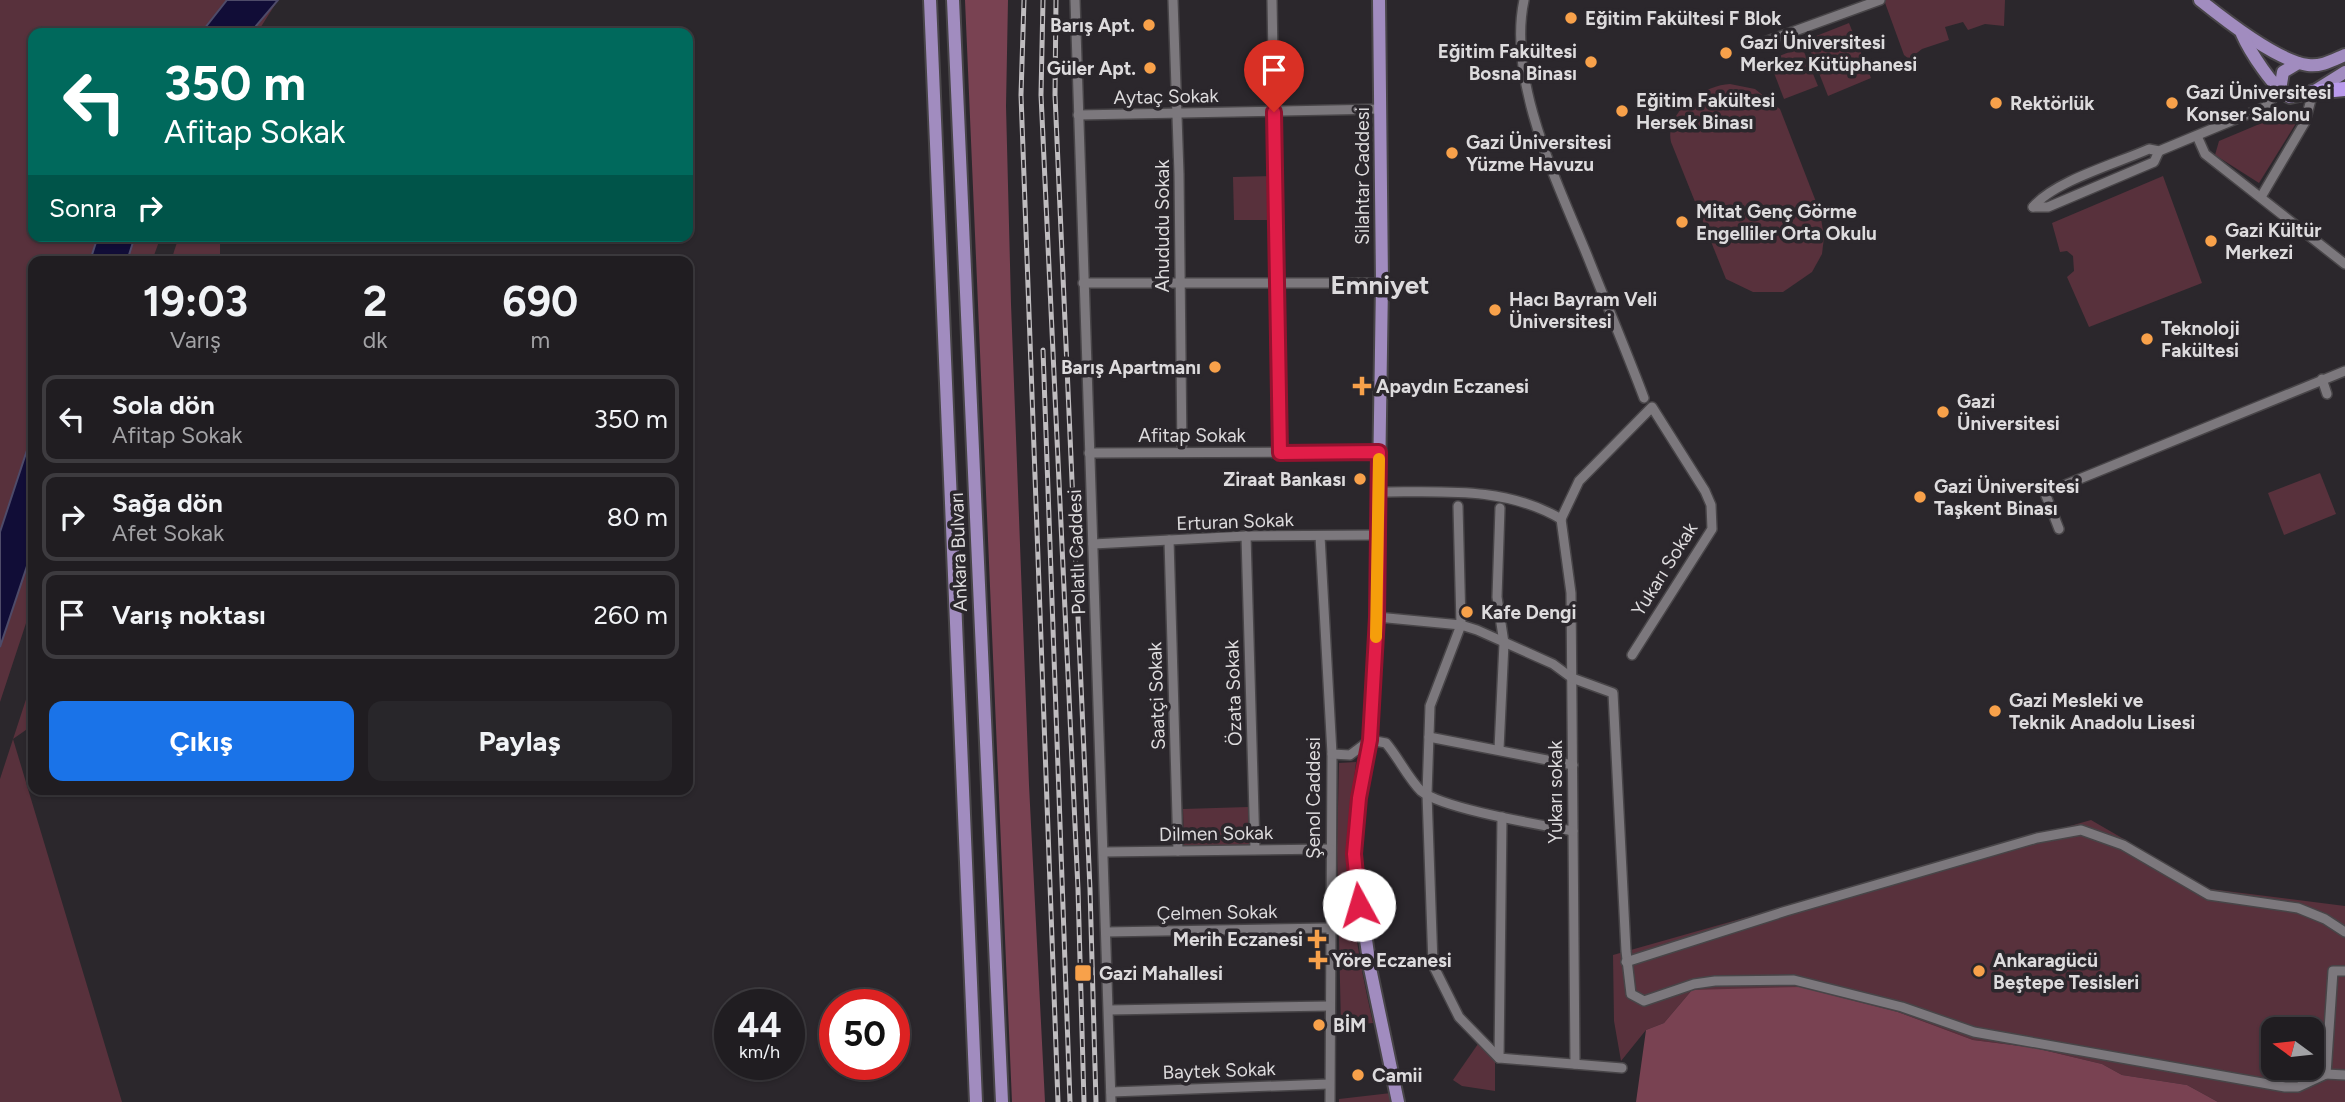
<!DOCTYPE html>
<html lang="tr">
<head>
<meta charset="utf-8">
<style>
  :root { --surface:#201d21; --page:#28262a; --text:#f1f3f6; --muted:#a2a2a5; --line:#3d3b3f; --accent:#1a73e8 }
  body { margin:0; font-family:Figtree,sans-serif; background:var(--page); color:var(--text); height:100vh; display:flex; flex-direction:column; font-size:26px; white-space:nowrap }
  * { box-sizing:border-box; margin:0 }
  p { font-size:23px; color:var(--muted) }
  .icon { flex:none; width:38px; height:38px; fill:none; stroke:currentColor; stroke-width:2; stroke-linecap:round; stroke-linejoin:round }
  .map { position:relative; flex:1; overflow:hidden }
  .details { position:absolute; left:28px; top:256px; width:665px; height:539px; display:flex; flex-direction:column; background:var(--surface); border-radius:14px; box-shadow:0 2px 5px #0004,0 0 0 2px var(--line) }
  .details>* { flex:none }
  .top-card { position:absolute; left:28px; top:28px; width:665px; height:214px; border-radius:14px; box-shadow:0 2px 5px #0004,0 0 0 2px var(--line); background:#00695c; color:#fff; overflow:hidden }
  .needle { width:46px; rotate:285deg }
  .controls { position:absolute; left:2261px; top:1017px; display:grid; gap:14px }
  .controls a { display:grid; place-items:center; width:63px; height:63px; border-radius:14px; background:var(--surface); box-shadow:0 2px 5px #0004,0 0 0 2px var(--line); font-size:35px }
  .speed { position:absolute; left:714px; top:989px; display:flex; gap:14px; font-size:35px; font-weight:700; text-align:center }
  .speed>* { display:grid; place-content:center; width:91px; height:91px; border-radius:50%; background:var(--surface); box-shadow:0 2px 5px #0004,0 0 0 2px var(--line); line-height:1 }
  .speed small { font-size:18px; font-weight:400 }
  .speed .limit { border:10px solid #d22; background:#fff; color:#111 }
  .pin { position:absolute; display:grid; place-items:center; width:60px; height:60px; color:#fff; margin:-72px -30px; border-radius:50% 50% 50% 0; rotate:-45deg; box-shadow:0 0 7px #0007 }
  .pin .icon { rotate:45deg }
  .me { position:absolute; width:77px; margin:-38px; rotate:354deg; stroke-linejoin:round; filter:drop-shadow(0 0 5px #0008) }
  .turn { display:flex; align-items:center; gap:24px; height:147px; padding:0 21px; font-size:32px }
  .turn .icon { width:91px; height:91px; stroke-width:2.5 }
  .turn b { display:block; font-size:49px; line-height:60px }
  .then { display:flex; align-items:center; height:66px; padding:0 21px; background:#0003; gap:14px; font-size:26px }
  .eta { display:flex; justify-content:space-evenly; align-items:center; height:119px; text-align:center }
  .eta b { font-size:42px; font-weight:700; line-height:49px }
  .cta { display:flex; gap:14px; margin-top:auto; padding:14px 21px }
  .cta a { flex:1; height:80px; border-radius:14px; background:var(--accent); color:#fff; font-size:28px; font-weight:700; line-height:80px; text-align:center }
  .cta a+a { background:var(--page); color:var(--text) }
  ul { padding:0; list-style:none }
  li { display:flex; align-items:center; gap:21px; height:88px; margin:0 14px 10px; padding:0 7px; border:4px solid var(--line); border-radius:14px }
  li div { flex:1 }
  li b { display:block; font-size:26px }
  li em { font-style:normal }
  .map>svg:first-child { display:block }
</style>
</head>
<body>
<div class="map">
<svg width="2345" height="1102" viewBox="0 0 2345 1102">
  <rect width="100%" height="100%" fill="#2b272c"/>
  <g fill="#58313c" fill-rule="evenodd">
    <polygon points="0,0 278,0 257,33 33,33 33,236 161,236 152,261 33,261 33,602 0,702"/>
    <polygon points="1884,0 2005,0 2004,26 1985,24 1968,30 1963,22 1945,27 1949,40 1922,49 1909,59 1904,55"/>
    <polygon points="1849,23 1871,78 1828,96 1806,40"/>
    <polygon points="1802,47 1818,86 1784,99 1769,60"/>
    <path d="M1730 84 1755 89 1780 109 1820 212 1824 237 1822 254 1812 272 1783 292H1753L1726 279 1671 142C1664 112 1704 85 1730 84Z"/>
    <polygon points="2288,112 2298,120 2259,183 2215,155 2219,141"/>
    <polygon points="1272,176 1273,220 1234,220 1233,177"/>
    <polygon points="2163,176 2202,283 2089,327 2067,277 2074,271 2073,256 2067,251 2060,252 2052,223"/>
    <polygon points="179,236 220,236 220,261 171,261"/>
    <polygon points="2320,473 2336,514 2284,535 2268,493"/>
    <polygon points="33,678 33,725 13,739 122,1102 0,1102 0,779"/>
    <path d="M1356 762C1353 790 1349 819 1349 848 1349 907 1360 965 1373 1023L1341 1026 1337 849 1339 763Z"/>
    <polygon points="1248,807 1249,845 1184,847 1183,809"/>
    <path d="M2091 820 2210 889 2345 906V1102H2218L2187 1085 2122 1075 2102 1064 2035 1048 1973 1040 1898 1012 1692 990 1664 1023 1646 1030 1621 1061 1614 1021 1613 955ZM2273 1029H2312V1068H2273Z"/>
    <polygon points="1478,1044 1495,1059 1495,1091 1462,1086 1453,1080"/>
    <polygon points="1391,1093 1393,1102 1339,1102 1339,1099"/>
  </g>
  <g fill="#794252">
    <polygon points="965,0 1008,0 1006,106 1011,304 1029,785 1045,1102 1012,1102"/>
    <polygon points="1800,987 1898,1012 1973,1040 2035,1048 2102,1064 2122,1075 2187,1085 2218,1102 1636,1102 1646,1030 1664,1023 1692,990"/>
  </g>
  <g fill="#110d37" stroke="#4e4b69" stroke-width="2">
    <polygon points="227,0 278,0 250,33 201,33"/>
    <polygon points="98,236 135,236 127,261 90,261"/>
    <polygon points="33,432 33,548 0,647 0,532"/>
  </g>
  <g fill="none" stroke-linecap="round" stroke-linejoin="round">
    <g stroke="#484548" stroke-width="12">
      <g id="minor">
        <polyline points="1075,0 1111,1102"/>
        <polyline points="1173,0 1179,174 1182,452"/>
        <polyline points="1272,0 1280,453"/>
        <path d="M1524 0C1507 80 1557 182 1587 255 1606 303 1626 350 1644 398"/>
        <polyline points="1759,44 1880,0"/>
        <polyline points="1078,115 1381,109"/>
        <polyline points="2197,136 2205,154 2345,264"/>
        <polyline points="2261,197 2305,122 2313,92"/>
        <path d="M2033 207C2054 181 2118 163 2149 149L2159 151 2265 107 2280 90"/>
        <polyline points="2033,207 2048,207 2154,162 2159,151"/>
        <polyline points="1083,283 1382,283"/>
        <polyline points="2322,379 2327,394"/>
        <polyline points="1089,453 1379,452"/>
        <path d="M1378 492C1442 492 1505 486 1561 519"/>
        <polyline points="1458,506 1461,625 1430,706 1427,794 1433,965 1459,1017 1499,1058 1622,1068"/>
        <polyline points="1561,519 1571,593 1575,1064"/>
        <polyline points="1561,519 1579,481 1652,407 1705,491 1711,505 1712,529 1632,655"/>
        <polyline points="2059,529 2045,493 2345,371"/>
        <polyline points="1246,536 1255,849"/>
        <polyline points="1320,536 1332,754 1330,1102"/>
        <polyline points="1169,540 1178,851"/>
        <polyline points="1093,544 1246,536 1378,535"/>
        <polyline points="1377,617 1461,625 1477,630 1553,664 1572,678 1613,693 1626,951 1631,994 1644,1001 1694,984 1715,981 1794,980 1902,1007 1974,1032 2285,1087 2298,1087 2326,1074"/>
        <polyline points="1429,737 1573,765"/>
        <polyline points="1499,749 1504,643 1497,597 1500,508"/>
        <path d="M1332 754 1350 755 1370 740 1386 743C1398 757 1408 778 1421 791 1443 809 1542 825 1573 831"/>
        <polyline points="1104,852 1330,849"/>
        <polyline points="1106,932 1329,928"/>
        <polyline points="1626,962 1786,911 2037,838 2081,830 2123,845 2209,895 2298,908 2325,919 2345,932"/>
        <polyline points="2345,971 2333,971 2326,1074 2345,1075"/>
        <polyline points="1109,1010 1330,1006"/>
        <polyline points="1499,1058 1502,817"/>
        <polyline points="1111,1092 1329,1084"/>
      </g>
    </g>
    <g stroke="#484548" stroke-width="16">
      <g id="major">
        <polyline points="930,0 976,1102"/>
        <polyline points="953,0 1002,1102"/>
        <polyline points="1379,0 1382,283 1377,617 1370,740 1359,798 1354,854 1370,968 1398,1102"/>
        <path d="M2200 0C2225 20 2277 61 2308 65 2321 67 2333 60 2345 55"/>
        <path d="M2242 34C2249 50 2274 90 2290 97L2313 92 2345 72"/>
        <polyline points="2280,90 2283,72 2298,63"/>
      </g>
    </g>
    <g stroke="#484548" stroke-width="18">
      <polyline id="highway" points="2313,92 2345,89"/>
    </g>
    <use href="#minor" stroke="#7c787d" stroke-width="9"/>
    <use href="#major" stroke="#a18cbf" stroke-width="12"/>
    <use href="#highway" stroke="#b99aeb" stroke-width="14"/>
    <g stroke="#bfbcbf" stroke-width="5">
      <g id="rail">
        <polyline points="1024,0 1021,95 1058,1102"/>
        <polyline points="1043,0 1041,95 1078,889 1084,1102"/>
        <polyline points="1056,0 1055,95 1090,889 1096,1102"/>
        <polyline points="1043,350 1070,1102"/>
      </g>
    </g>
    <use href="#rail" stroke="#2b272c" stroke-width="2.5" stroke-dasharray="8" stroke-linecap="butt"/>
  </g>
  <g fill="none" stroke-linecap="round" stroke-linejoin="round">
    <g stroke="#92132f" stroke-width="18">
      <polyline id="route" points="1274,112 1280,453 1379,452 1377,617 1370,740 1359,798 1354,854 1359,905"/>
    </g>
    <use href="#route" stroke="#e11d48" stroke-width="12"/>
    <polyline stroke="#f59e0b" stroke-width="12" points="1376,637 1379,459"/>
  </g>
  <g fill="#f8a14a" stroke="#2b272c" stroke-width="2.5">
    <circle cx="1571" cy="18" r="7"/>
    <circle cx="1149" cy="25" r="7"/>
    <circle cx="1726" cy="53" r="7"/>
    <circle cx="1591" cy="62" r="7"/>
    <circle cx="1150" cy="68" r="7"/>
    <circle cx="1996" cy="103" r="7"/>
    <circle cx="2172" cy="103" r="7"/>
    <circle cx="1622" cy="111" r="7"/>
    <circle cx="1452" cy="153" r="7"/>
    <circle cx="1682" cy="222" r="7"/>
    <circle cx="2211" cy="241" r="7"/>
    <circle cx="1495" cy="310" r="7"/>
    <circle cx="2147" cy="339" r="7"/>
    <circle cx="1215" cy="367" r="7"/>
    <path d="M1358.5 375.5h7v7h7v7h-7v7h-7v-7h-7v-7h7z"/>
    <circle cx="1943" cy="412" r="7"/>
    <circle cx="1360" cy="479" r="7"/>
    <circle cx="1920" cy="497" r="7"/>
    <circle cx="1467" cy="612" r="7"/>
    <circle cx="1995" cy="711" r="7"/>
    <path d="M1313.5 928.5h7v7h7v7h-7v7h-7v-7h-7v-7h7z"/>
    <path d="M1314.5 949.5h7v7h7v7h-7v7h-7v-7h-7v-7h7z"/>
    <circle cx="1979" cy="971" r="7"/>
    <rect x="1074" y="964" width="18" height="18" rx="3.5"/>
    <circle cx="1319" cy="1025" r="7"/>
    <circle cx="1358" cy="1075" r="7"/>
  </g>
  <g text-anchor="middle" stroke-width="7" stroke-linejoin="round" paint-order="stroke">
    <g font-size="19" font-weight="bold" fill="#dddbdd" stroke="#2b272c" text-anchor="start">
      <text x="1585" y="25">Eğitim Fakültesi F Blok</text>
      <text x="1135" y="32" text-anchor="end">Barış Apt.</text>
      <text x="1740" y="49">Gazi Üniversitesi<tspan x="1740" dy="22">Merkez Kütüphanesi</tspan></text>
      <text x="1577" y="58" text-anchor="end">Eğitim Fakültesi<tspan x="1577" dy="22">Bosna Binası</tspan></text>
      <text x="1136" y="75" text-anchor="end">Güler Apt.</text>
      <text x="2186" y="99">Gazi Üniversitesi<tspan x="2186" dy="22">Konser Salonu</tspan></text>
      <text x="1636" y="107">Eğitim Fakültesi<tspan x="1636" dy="22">Hersek Binası</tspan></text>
      <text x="2010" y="110">Rektörlük</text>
      <text x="1466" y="149">Gazi Üniversitesi<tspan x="1466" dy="22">Yüzme Havuzu</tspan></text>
      <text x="1696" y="218">Mitat Genç Görme<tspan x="1696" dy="22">Engelliler Orta Okulu</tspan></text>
      <text x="2225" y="237">Gazi Kültür<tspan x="2225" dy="22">Merkezi</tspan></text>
      <text x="1509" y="306">Hacı Bayram Veli<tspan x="1509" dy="22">Üniversitesi</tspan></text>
      <text x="2161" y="335">Teknoloji<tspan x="2161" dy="22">Fakültesi</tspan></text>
      <text x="1201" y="374" text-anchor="end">Barış Apartmanı</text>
      <text x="1376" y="393">Apaydın Eczanesi</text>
      <text x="1957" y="408">Gazi<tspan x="1957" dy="22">Üniversitesi</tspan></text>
      <text x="1346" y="486" text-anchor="end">Ziraat Bankası</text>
      <text x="1934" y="493">Gazi Üniversitesi<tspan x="1934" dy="22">Taşkent Binası</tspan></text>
      <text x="1481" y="619">Kafe Dengi</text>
      <text x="2009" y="707">Gazi Mesleki ve<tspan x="2009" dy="22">Teknik Anadolu Lisesi</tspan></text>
      <text x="1303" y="946" text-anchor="end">Merih Eczanesi</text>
      <text x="1332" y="967">Yöre Eczanesi</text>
      <text x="1993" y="967">Ankaragücü<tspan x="1993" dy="22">Beştepe Tesisleri</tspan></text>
      <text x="1099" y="980">Gazi Mahallesi</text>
      <text x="1333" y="1032">BİM</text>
      <text x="1372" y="1082">Camii</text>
    </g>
    <g font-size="19" fill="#dddbdd" stroke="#2b272c">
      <text transform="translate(1166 96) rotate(-1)" y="7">Aytaç Sokak</text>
      <text transform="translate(1362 176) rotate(-90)" y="7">Silahtar Caddesi</text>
      <text transform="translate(1162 226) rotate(-90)" y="7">Ahududu Sokak</text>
      <text x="1192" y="442">Afitap Sokak</text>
      <text transform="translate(1235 521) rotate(-2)" y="7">Erturan Sokak</text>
      <text transform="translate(958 552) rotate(-92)" y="7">Ankara Bulvarı</text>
      <text transform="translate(1076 552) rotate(-92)" y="7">Polatlı Caddesi</text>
      <text transform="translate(1664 569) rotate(-58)" y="7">Yukarı Sokak</text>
      <text transform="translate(1233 693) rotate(-92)" y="7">Özata Sokak</text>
      <text transform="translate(1156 696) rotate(-92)" y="7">Saatçi Sokak</text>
      <text transform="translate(1555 792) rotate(-90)" y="7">Yukarı sokak</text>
      <text transform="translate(1313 798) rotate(-90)" y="7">Şenol Caddesi</text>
      <text transform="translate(1216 833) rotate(-1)" y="7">Dilmen Sokak</text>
      <text transform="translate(1217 912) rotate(-1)" y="7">Çelmen Sokak</text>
      <text transform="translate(1219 1070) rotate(-2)" y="7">Baytek Sokak</text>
    </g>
    <g font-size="26" font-weight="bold" fill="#dddbdd" stroke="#2b272c">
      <text x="1380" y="294">Emniyet</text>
    </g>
  </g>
</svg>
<div class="controls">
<a><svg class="needle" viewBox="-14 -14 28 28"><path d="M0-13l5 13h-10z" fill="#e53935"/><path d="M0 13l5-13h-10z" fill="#a2a2a5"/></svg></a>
</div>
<div class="speed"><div>44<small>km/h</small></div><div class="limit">50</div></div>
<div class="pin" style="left:1274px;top:112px;background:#d93025"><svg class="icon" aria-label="arrive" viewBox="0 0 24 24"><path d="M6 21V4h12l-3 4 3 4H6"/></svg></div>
<svg class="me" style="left:1359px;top:905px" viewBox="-20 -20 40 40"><circle r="19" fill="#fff"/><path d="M0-13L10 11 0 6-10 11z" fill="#e11d48"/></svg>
<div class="top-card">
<div class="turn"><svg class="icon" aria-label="left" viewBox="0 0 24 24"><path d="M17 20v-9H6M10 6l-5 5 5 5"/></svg><div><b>350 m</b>Afitap Sokak</div></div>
<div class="then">Sonra<svg class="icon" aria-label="right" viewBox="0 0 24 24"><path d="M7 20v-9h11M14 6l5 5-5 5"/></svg></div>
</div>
<section class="details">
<div class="eta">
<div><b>19:03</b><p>Varış</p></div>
<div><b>2</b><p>dk</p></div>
<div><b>690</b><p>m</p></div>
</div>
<ul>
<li><svg class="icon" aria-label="left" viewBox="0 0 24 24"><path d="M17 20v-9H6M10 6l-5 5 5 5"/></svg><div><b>Sola dön</b><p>Afitap Sokak</p></div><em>350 m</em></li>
<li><svg class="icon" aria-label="right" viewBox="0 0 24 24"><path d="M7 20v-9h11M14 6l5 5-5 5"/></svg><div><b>Sağa dön</b><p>Afet Sokak</p></div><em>80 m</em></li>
<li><svg class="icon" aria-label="arrive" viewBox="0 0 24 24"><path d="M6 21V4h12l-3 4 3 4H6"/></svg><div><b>Varış noktası</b></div><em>260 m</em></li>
</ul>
<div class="cta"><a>Çıkış</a><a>Paylaş</a></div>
</section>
</div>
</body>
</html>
